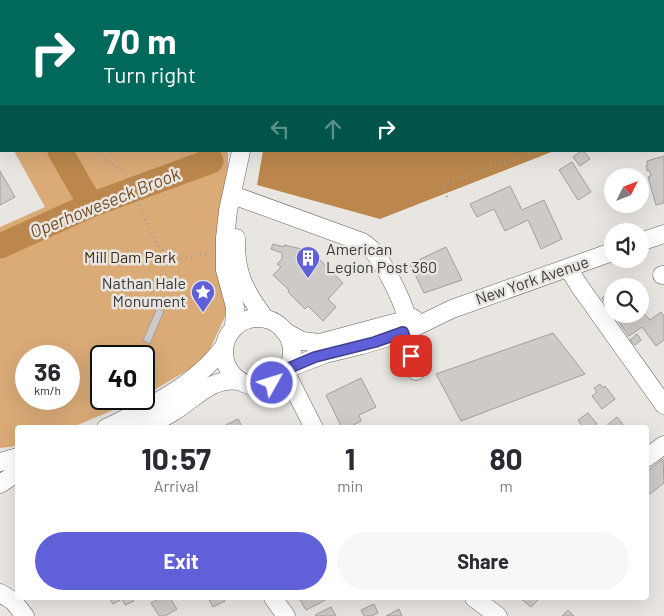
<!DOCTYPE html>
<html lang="en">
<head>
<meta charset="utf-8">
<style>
  :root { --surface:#fff; --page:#f7f7f7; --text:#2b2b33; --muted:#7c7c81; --accent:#6061d9 }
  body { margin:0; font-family:Barlow,sans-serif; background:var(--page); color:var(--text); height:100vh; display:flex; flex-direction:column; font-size:19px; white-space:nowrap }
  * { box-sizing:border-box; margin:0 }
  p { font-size:16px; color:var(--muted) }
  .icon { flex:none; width:28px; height:28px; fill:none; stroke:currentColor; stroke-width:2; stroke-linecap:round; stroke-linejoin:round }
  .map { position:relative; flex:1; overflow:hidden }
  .panel { position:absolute; left:15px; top:425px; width:634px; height:175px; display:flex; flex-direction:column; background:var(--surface); border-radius:5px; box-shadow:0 5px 20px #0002 }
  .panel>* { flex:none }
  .banner { position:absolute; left:0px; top:0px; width:665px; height:152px; box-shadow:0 5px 20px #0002; background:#00695c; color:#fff; overflow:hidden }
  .needle { width:32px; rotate:48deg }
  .fabs { position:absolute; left:604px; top:168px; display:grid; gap:10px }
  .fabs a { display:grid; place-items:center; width:45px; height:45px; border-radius:50%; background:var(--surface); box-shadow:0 5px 20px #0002; font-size:25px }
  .speed { position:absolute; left:15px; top:345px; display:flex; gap:10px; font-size:25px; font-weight:700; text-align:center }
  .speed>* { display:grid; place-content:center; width:65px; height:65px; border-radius:50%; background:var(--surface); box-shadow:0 5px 20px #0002; line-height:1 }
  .speed small { font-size:12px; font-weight:400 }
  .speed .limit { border:2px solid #111; border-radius:8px; background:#fff; color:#111 }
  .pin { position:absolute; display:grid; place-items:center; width:42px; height:42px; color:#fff; margin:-21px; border-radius:10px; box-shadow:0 2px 8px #0006 }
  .me { position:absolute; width:55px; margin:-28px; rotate:51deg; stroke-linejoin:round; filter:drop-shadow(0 0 4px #0008) }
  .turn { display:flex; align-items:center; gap:18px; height:105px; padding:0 20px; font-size:22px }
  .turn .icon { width:65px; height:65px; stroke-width:2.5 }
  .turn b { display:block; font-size:35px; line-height:42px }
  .lanes { display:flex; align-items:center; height:48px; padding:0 20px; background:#0003; justify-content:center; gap:25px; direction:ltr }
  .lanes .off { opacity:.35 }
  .eta { display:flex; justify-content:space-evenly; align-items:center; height:85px; text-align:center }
  .eta b { font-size:30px; font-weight:700; line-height:35px }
  .primary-button { display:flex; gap:10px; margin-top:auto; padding:10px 20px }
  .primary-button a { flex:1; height:58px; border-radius:30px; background:var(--accent); color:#fff; font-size:20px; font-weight:700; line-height:58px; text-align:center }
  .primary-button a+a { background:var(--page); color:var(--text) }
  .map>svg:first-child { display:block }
</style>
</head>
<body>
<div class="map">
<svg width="664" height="616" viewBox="0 0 664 616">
  <rect width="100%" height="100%" fill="#e9e6e2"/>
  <g fill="#daab77" fill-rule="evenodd">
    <polygon points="0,0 228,0 228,1 1,1 1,129"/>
    <path d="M14 151H228V310L205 360 144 396V356H101V399H139L73 427 18 428 17 446 0 448V227L45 207ZM26 356H69V399H26Z"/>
  </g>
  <g fill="#bb874c">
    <polygon points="468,0 664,0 664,74 664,1"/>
    <polygon points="263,151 554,151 380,219 257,185"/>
  </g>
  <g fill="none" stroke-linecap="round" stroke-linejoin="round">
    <g stroke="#bb874c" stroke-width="25">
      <polyline points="60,151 91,205"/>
      <polyline points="0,246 91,205 211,161"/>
    </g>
  </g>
  <g fill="#cdcac7" stroke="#a29f9b">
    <polygon points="433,0 469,0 465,1"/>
    <polygon points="581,151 584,151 590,159 580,166 573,157"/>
    <polygon points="664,156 664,203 656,205 648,177 651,176 649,170 647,171 646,165 648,165 647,161"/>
    <polygon points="572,162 591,192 578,200 559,170"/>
    <polygon points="0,171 15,197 0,205"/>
    <polygon points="510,186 522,210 544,200 562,239 541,249 528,220 505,231 494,209 477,217 470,204"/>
    <polygon points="273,244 284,247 284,245 311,251 343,283 328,299 336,307 323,321 308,306 305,309 288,292 289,290 273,275 281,267 277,264 282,259 282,253 271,249"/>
    <polygon points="446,247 462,280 424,293 410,264"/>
    <polygon points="612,290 612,313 602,298"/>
    <polygon points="157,308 164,311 150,344 143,340"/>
    <polygon points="640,309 650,320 661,312 664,316 664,340 656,346 642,327 629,336 613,314 640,314"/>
    <polygon points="553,333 585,374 461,421 436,374"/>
    <polygon points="637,334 641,340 635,345 630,340"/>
    <polygon points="361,378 376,407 359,415 361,421 348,428 342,428 326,395"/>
    <polygon points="600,384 603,388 605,386 615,399 602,409 592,396 597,392 594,388"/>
    <polygon points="588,413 597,424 592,428 583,428 578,420"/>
    <polygon points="617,417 626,428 606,428 605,427"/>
    <polygon points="238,419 243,428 227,428 226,425"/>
    <polygon points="663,459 664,483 650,494 646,489 646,472"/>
    <polygon points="104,598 132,598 134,601 125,605 122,599 113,604 109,598 105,599"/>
    <polygon points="160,598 170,598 177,609 165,616 159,616 151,603"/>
    <polygon points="208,598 223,598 225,601 213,607"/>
    <polygon points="299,598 329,598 306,610"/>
    <polygon points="520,598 540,598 531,607"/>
    <polygon points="374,604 378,613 372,616 364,616 361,610"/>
    <polygon points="331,607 336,616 316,616 315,615"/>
    <polygon points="399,609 402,616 386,616"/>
    <polygon points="568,610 574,616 562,616"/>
  </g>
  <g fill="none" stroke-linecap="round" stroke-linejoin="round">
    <g stroke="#666360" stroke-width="19">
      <g id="minor">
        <polyline points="415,0 415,1"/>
        <polyline points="252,1 252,0"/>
        <path d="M241 198 362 242C365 244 368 246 371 249 383 260 404 303 407 319"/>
        <path d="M236 238C235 272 244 290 264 317"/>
        <polyline points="640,242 664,234"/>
        <polyline points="568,268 580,287 664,405"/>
        <polyline points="662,275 664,275"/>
        <circle cx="258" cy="352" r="34"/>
        <polyline points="234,328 235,307 225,270 225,238 228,211 241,151"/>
        <polyline points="284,331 302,341 320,343 413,318"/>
        <polyline points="403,332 416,371"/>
        <polyline points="289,368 325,354 362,345 389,337 411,329 452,309 612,252"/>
        <polyline points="286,373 314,428"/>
        <path d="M106 428C118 423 129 416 141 411 172 394 201 377 223 348"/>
        <path d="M141 428C152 423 163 419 173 412 195 399 211 377 239 381"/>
        <polyline points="646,458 664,445"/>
        <polyline points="0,462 18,457"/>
        <polyline points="0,484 18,472"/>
        <polyline points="0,593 13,601 25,616"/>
        <polyline points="273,598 286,616"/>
        <polyline points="474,598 498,616"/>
      </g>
    </g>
    <g stroke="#a09e9c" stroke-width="2.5" stroke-dasharray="1 4" stroke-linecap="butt">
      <polyline points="469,1 472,0"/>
      <polyline points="101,155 125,173 156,243 171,261 211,253"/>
      <polyline points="447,197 442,184 536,151"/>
    </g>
    <use href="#minor" stroke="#fff" stroke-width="18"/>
  </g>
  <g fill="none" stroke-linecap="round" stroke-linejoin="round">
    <g stroke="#3e3f8d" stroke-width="12">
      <polyline id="route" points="272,383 281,377 289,368 315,357 375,342 403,332 411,356"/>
    </g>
    <use href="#route" stroke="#6061d9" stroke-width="9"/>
  </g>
  <defs>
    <g id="building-pin" transform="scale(1.25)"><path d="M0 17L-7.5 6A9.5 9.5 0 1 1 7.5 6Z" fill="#6061d9" stroke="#e9e6e2"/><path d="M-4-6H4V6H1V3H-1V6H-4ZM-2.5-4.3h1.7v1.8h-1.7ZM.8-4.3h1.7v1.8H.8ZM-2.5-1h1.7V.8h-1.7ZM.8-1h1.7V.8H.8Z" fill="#fff"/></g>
    <g id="sight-pin" transform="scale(1.25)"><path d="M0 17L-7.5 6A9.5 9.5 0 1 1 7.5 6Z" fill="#6061d9" stroke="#e9e6e2"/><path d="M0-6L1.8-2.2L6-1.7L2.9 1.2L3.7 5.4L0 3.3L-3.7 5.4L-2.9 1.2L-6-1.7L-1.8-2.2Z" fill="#fff"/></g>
  </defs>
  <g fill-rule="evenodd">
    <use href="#building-pin" x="308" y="258"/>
    <use href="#sight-pin" x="203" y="292"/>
  </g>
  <g text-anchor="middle" stroke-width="5" stroke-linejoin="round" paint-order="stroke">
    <g font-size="16" fill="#3a3938" stroke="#e9e6e2" text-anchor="start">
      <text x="326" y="255">American<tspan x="326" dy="18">Legion Post 360</tspan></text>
      <text x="186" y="289" text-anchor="end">Nathan Hale<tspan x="186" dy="18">Monument</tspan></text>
    </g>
    <g font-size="16" fill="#432d12" stroke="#e9e6e2">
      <text x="130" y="263">Mill Dam Park</text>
    </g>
    <g font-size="16" fill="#3a3938" stroke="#e9e6e2">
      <text transform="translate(532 280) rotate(-19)" y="6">New York Avenue</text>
    </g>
    <g font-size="18" font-style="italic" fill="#734e23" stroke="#e9e6e2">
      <text transform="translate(105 203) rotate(-22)" y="6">Operhoweseck Brook</text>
    </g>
  </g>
</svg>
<div class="fabs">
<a><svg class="needle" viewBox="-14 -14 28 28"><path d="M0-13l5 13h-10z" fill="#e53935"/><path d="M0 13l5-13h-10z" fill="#7c7c81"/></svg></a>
<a><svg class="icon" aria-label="sound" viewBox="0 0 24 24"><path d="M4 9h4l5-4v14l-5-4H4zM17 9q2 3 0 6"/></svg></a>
<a><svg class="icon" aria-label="search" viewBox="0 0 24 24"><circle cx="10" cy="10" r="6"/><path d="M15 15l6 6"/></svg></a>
</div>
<div class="speed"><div>36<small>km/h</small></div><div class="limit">40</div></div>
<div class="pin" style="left:411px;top:356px;background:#d93025"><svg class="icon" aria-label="arrive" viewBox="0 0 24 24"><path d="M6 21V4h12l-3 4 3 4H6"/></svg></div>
<svg class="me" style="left:272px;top:383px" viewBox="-20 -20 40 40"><circle r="17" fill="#6061d9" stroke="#fff" stroke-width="3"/><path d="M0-11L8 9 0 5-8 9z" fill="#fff"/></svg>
<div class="banner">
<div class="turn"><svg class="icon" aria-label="right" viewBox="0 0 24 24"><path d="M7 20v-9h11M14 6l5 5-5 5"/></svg><div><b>70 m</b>Turn right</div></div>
<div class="lanes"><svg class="icon off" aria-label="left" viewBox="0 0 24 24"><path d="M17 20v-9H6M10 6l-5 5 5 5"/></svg><svg class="icon off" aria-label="ahead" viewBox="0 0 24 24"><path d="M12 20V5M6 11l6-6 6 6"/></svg><svg class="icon" aria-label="right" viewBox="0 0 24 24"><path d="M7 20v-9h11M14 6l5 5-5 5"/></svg></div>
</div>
<section class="panel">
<div class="eta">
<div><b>10:57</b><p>Arrival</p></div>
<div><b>1</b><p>min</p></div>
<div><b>80</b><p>m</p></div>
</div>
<div class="primary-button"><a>Exit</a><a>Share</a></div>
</section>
</div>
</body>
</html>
